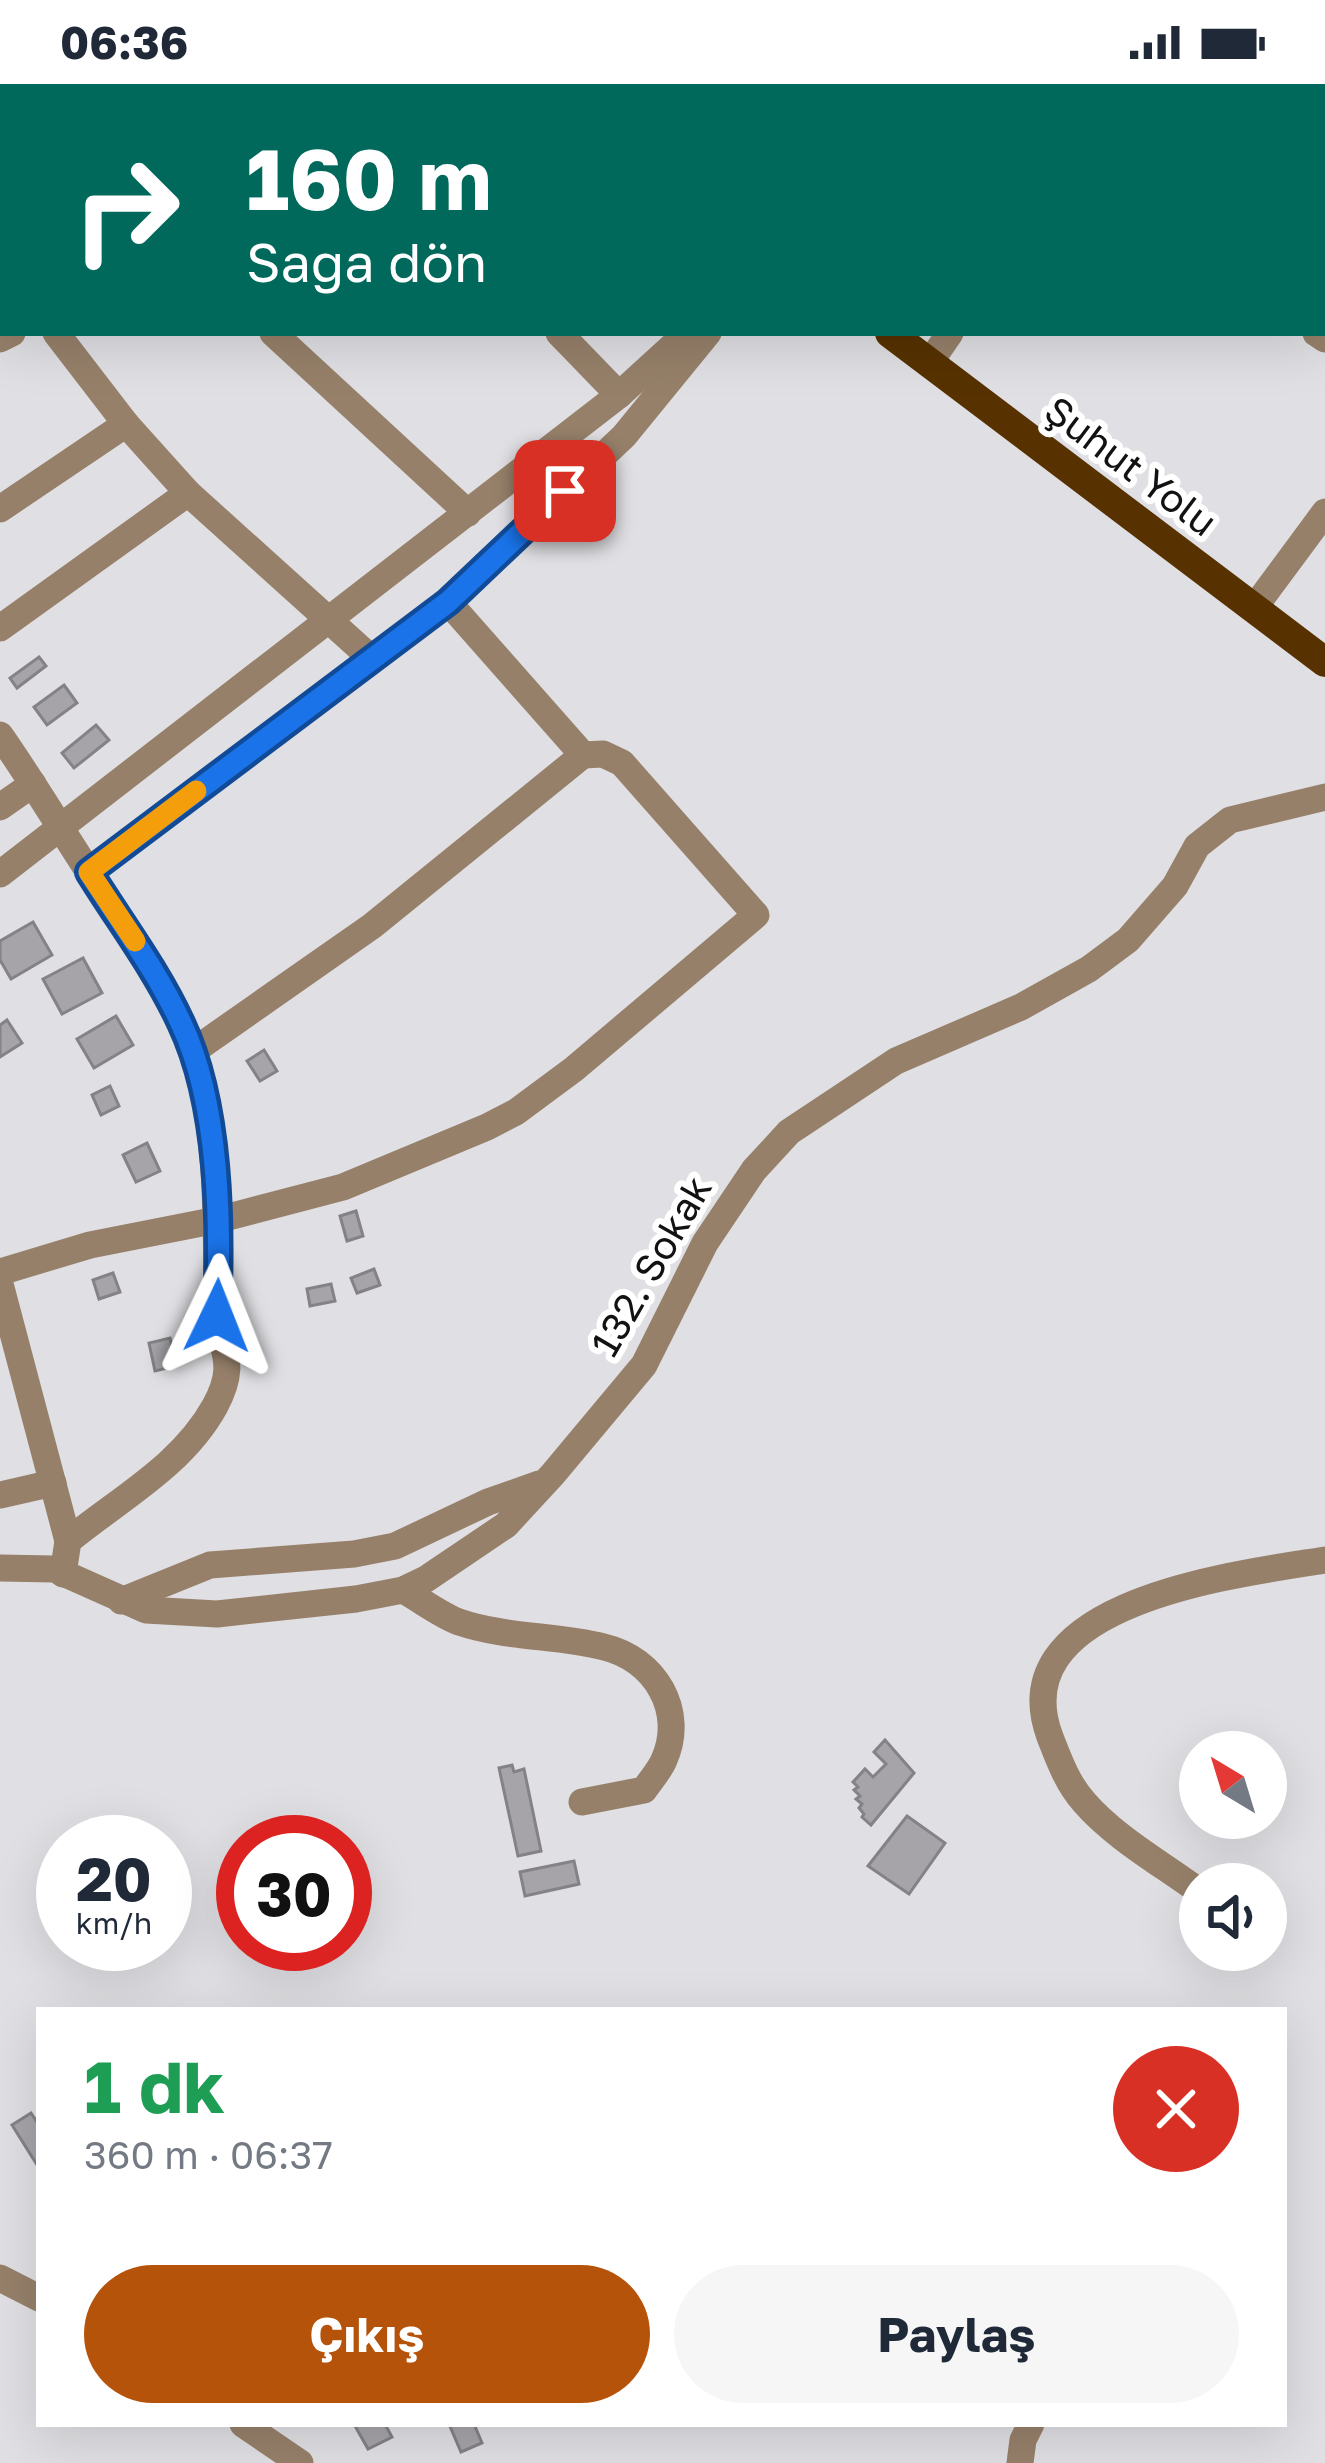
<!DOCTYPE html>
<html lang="tr">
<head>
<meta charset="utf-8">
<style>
  :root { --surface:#fff; --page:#f6f6f7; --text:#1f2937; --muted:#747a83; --accent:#b45309 }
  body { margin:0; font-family:"Golos Text",sans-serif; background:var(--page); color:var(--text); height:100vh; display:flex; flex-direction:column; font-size:45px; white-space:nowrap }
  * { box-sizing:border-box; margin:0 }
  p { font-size:39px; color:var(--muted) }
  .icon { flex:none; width:66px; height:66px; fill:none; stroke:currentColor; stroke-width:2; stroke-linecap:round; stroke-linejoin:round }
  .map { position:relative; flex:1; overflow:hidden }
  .side { position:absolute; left:36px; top:1923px; width:1251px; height:420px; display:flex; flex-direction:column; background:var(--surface); border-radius:0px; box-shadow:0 12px 48px #0002 }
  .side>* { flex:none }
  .top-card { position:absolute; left:0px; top:0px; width:1326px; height:252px; box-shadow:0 12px 48px #0002; background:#00695c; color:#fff; overflow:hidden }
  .needle { width:78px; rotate:322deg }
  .fabs { position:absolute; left:1179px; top:1647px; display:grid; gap:24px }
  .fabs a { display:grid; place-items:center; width:108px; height:108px; border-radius:50%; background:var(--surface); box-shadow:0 12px 48px #0002; font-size:60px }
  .speed { position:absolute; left:36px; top:1731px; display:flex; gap:24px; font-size:60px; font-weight:700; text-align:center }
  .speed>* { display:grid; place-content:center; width:156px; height:156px; border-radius:50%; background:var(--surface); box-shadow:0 12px 48px #0002; line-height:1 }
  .speed small { font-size:30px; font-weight:400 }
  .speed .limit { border:18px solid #d22; background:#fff; color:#111 }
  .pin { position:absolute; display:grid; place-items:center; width:102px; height:102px; color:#fff; margin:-51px; border-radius:24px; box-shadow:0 6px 18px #0006 }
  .me { position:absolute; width:132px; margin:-66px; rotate:2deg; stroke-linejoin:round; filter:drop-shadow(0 0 9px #0008) }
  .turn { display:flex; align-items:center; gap:42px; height:252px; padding:0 48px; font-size:54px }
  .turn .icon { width:156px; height:156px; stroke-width:2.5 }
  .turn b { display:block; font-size:84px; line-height:102px }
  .round { display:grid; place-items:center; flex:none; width:126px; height:126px; border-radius:63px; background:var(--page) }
  .headline { display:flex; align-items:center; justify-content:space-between; height:204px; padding:0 48px }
  h1 { font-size:72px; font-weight:700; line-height:90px; color:#1e9e55 }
  .cta { display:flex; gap:24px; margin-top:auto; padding:24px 48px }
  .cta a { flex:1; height:138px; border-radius:72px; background:var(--accent); color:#fff; font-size:48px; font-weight:700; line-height:138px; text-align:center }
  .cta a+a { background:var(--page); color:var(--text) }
  .status { display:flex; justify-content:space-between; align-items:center; height:84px; padding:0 60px; background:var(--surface); direction:ltr }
  .status svg { height:33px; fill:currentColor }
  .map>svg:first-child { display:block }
</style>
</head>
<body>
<div class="status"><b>06:36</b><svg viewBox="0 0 49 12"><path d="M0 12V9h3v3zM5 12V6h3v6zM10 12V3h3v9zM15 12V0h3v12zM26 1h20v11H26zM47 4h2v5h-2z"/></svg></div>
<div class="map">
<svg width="1325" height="2379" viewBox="0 0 1325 2379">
  <rect width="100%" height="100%" fill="#e0dfe3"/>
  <g fill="#a6a4a8" stroke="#848286" stroke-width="3">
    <polygon points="39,573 46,582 17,604 10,594"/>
    <polygon points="64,601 77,619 47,641 34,623"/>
    <polygon points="96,641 109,656 74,684 62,669"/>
    <polygon points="33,838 52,871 11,895 0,876 0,857"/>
    <polygon points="83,874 102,909 62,930 43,895"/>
    <polygon points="116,932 133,961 94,984 77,955"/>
    <polygon points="7,936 22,959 0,973 0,941"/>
    <polygon points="264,966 277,987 260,997 247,977"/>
    <polygon points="110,1002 119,1022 101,1031 92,1011"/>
    <polygon points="147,1059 160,1087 136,1098 123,1071"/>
    <polygon points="356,1127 363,1152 347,1157 340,1132"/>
    <polygon points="374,1185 380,1201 357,1209 351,1194"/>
    <polygon points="113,1189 120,1208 99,1215 93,1196"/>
    <polygon points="331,1200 335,1217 310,1222 307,1205"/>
    <polygon points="170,1254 176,1282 155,1287 149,1259"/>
    <polygon points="885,1656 914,1689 871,1741 862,1733 864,1730 859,1724 862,1720 856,1715 860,1712 854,1706 858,1703 853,1698 865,1685 873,1693 886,1680 874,1668"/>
    <polygon points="512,1681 514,1688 524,1685 541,1767 518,1772 499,1684"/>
    <polygon points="907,1732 945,1759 909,1810 868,1782"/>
    <polygon points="574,1777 579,1800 525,1812 520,1788"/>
    <polygon points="31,2029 39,2041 39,2084 12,2041"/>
    <polygon points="359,2340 385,2340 392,2353 368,2365 355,2342"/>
    <polygon points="449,2340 474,2340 482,2359 461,2368"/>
  </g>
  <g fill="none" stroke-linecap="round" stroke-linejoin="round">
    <g stroke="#96806a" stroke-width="27">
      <polyline points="147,0 150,3"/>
      <polyline points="288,0 291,3"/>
      <polyline points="952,0 957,3"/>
      <polyline points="433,3 437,0"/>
      <polyline points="0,20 3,22"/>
      <polyline points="56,249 126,340 188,409 372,575"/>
      <polyline points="273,249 468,429"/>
      <polyline points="559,249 619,311"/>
      <polyline points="1316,249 1325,255"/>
      <polyline points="0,255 12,249"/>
      <polyline points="930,278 950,249"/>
      <polyline points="0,425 126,340"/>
      <polyline points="1254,524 1325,428"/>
      <polyline points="0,544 188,409"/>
      <path d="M0 651C35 701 66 754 100 805 136 859 179 916 197 980 219 1059 216 1144 217 1225 218 1265 240 1276 215 1322 182 1382 119 1415 68 1457L63 1490"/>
      <polyline points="0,723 33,700"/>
      <polyline points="89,788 448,518 624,352 708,249"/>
      <polyline points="0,790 619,311 687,249"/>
      <polyline points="192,968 372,842 583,671 448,518"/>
      <polyline points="0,1188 90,1161 217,1136 343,1103 487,1043 516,1028 574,985 756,831 622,679 603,670 583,671"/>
      <polyline points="0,1200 68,1457"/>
      <polyline points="0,1411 53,1399"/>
      <polyline points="0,1484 54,1485 146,1526 217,1530 356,1515 403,1506 426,1495 506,1441 553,1390 644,1281 705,1159 754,1086 789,1048 896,977 1021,923 1089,885 1128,856 1175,802 1197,762 1230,736 1325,713"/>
      <path d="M403 1506C421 1516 440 1531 459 1538 506 1554 557 1551 604 1563 655 1575 686 1627 664 1676 660 1686 650 1697 644 1706L582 1718"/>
      <polyline points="121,1517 210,1481 354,1470 395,1462 488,1418 539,1400"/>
      <path d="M1200 1808C1162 1780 1114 1753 1084 1718 1067 1699 1059 1676 1050 1653 999 1517 1239 1490 1325 1476"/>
      <polyline points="0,2194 39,2214"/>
      <polyline points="243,2340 300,2379"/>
      <polyline points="1020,2379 1023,2356 1031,2340"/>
    </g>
    <g stroke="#573200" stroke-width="30">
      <polyline points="539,0 543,3"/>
      <polyline points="890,249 1325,578"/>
    </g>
  </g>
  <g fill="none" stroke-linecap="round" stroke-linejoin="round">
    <g stroke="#114b97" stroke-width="30">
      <path id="route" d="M217 1232C221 1141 220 1021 181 939 156 885 120 838 89 788L448 518 565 407"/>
    </g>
    <use href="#route" stroke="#1a73e8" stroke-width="21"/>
    <polyline stroke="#f59e0b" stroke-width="21" points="135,857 89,788 196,707"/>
  </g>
  <g text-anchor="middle" stroke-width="12" stroke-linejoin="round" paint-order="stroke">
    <g font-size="39" fill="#121213" stroke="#fff">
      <text transform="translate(1131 382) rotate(37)" y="14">Şuhut Yolu</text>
      <text transform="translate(651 1182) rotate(-60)" y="14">132. Sokak</text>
    </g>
  </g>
</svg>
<div class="fabs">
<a><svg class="needle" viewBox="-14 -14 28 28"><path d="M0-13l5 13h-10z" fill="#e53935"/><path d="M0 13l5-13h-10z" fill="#747a83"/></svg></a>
<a><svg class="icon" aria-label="sound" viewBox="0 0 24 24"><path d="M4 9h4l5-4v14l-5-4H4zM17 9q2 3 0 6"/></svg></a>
</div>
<div class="speed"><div>20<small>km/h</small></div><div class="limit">30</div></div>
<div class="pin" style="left:565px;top:407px;background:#d93025"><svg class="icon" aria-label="arrive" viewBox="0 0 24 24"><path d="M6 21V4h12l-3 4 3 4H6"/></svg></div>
<svg class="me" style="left:217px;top:1232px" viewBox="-20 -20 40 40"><path d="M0-17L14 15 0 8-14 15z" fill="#1a73e8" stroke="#fff" stroke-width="4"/></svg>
<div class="top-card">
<div class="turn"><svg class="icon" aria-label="right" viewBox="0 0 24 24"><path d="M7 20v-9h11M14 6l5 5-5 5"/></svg><div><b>160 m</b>Sağa dön</div></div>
</div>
<section class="side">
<div class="headline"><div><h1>1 dk</h1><p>360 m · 06:37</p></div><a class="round" style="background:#d93025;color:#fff"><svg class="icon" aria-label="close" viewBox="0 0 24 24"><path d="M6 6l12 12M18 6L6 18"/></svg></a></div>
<div class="cta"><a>Çıkış</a><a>Paylaş</a></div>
</section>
</div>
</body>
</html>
